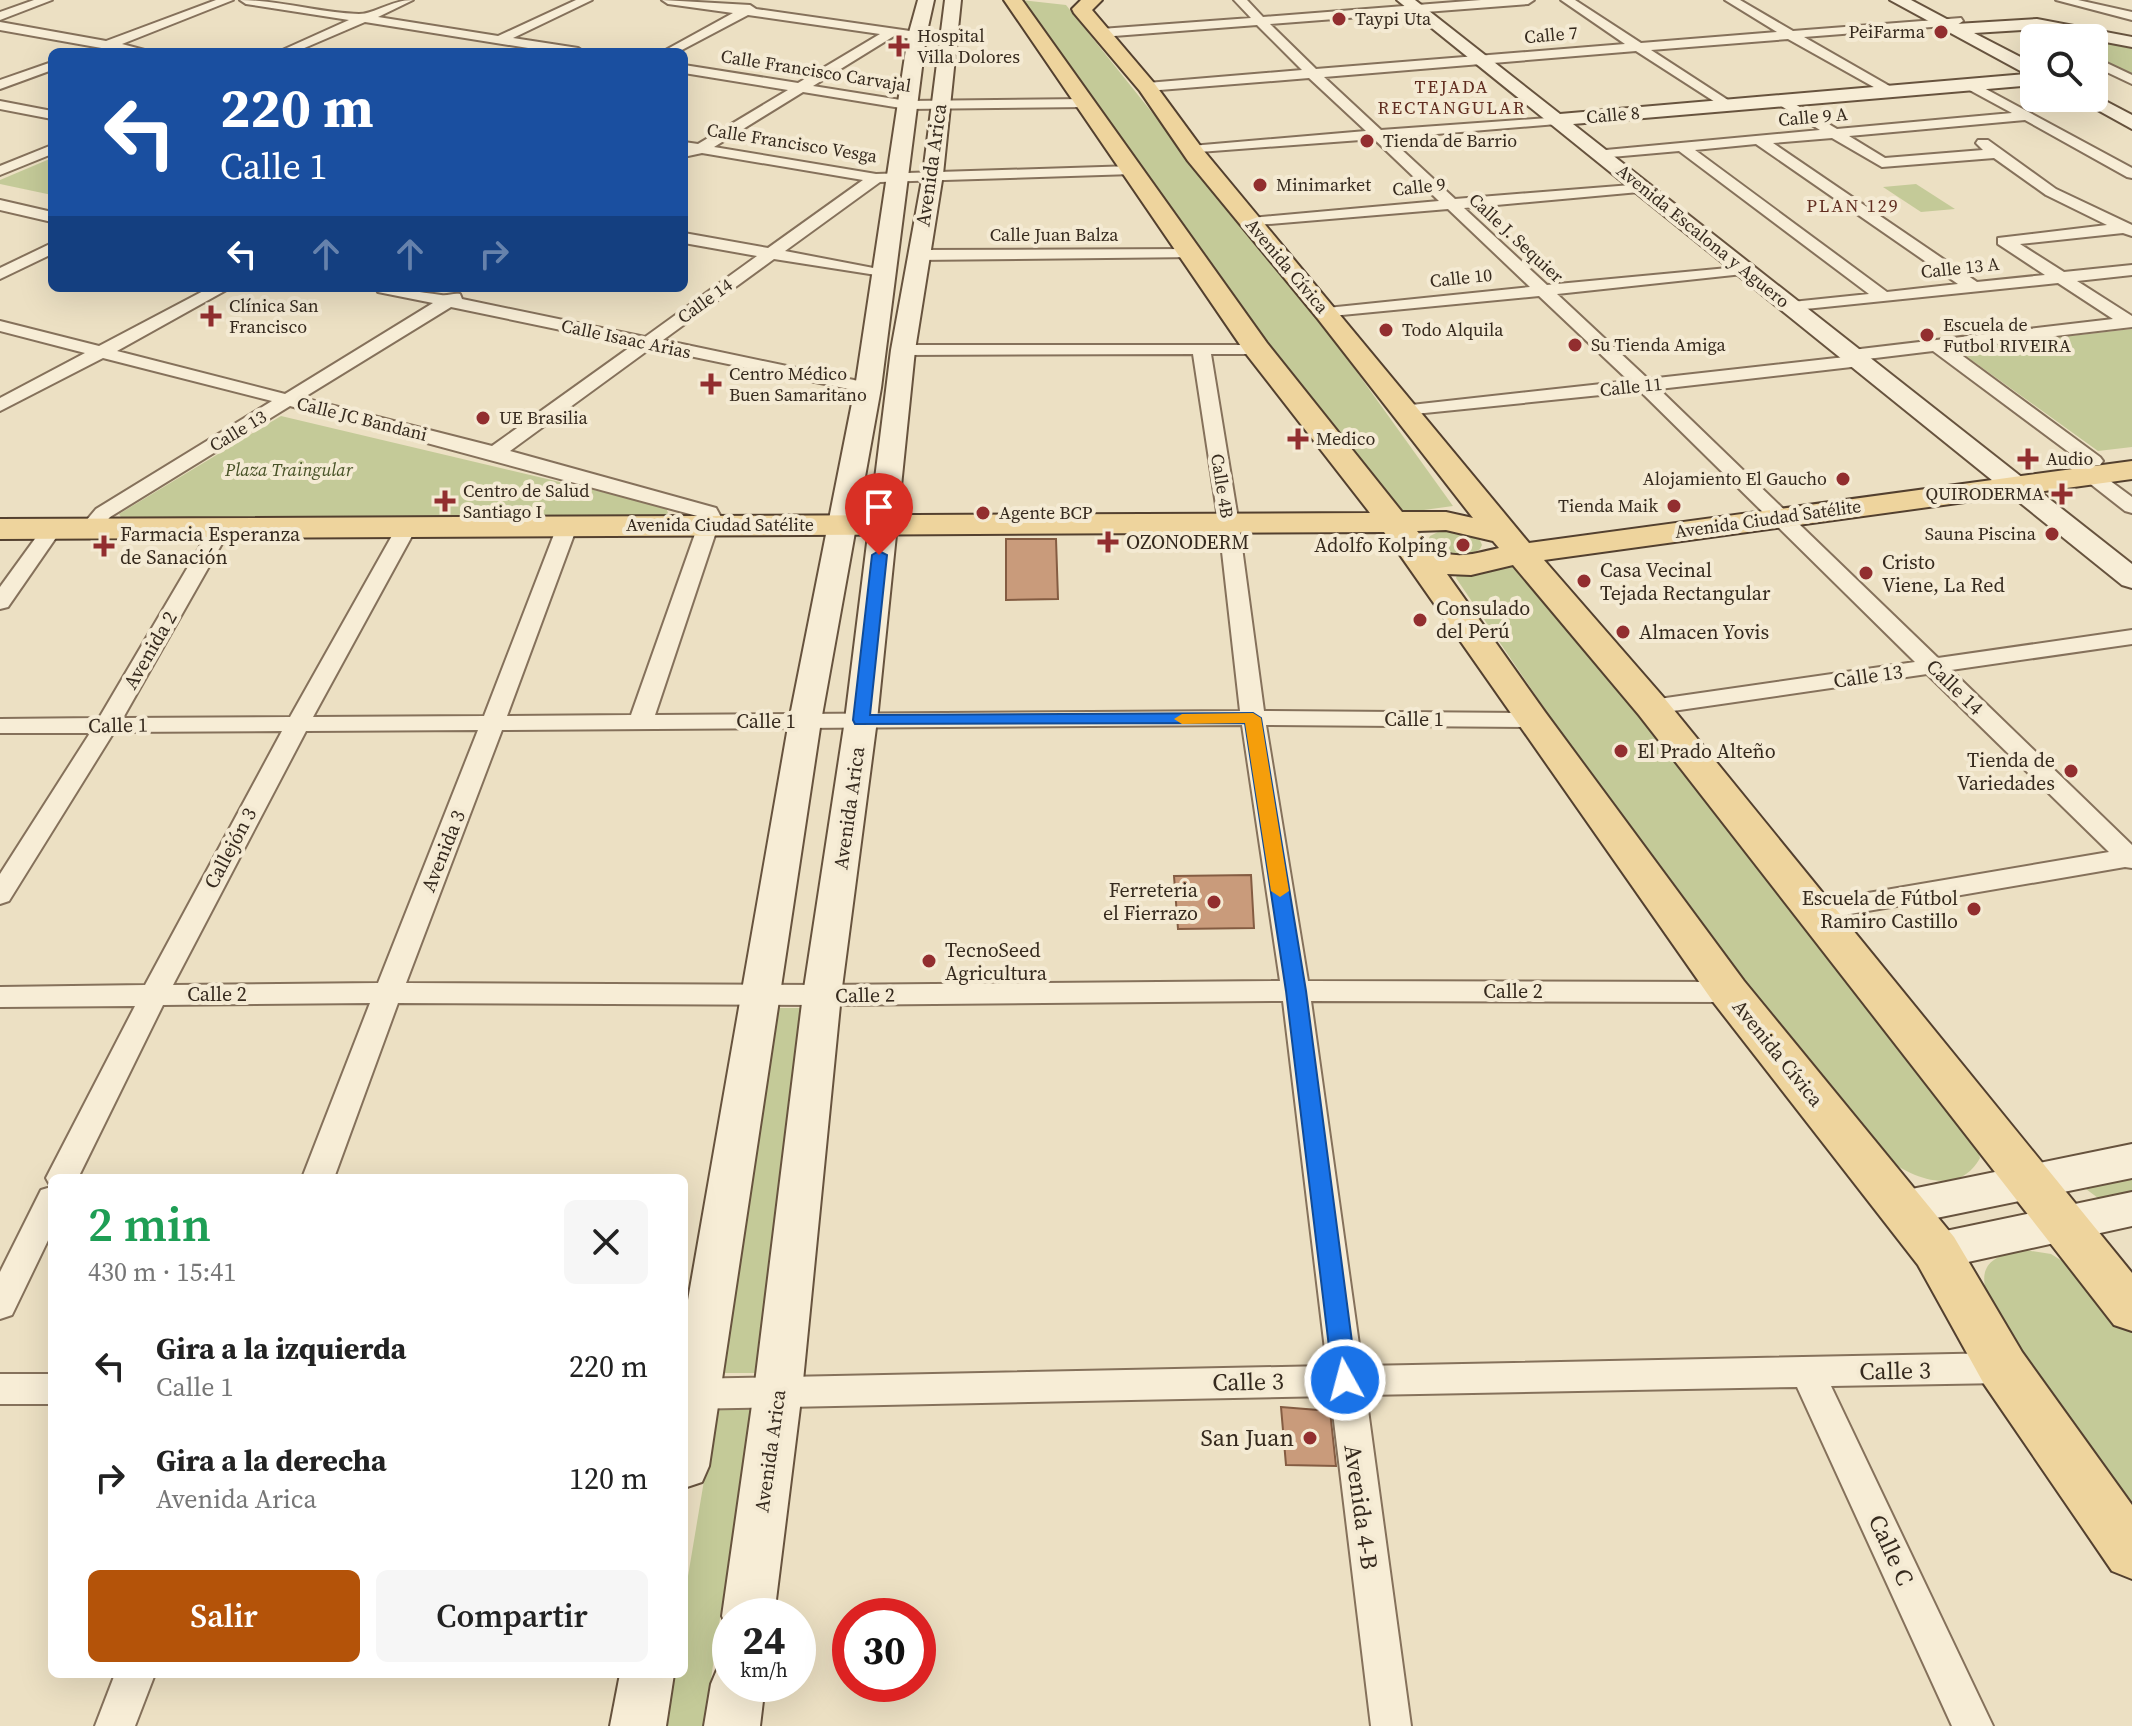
<!DOCTYPE html>
<html lang="es">
<head>
<meta charset="utf-8">
<style>
  :root { --surface:#fff; --page:#f6f6f6; --text:#222; --muted:#767676; --accent:#b45309 }
  body { margin:0; font-family:"Source Serif 4",serif; background:var(--page); color:var(--text); height:100vh; display:flex; flex-direction:column; font-size:30px; white-space:nowrap }
  * { box-sizing:border-box; margin:0 }
  p { font-size:26px; color:var(--muted) }
  .icon { flex:none; width:44px; height:44px; fill:none; stroke:currentColor; stroke-width:2; stroke-linecap:round; stroke-linejoin:round }
  .map { position:relative; flex:1; overflow:hidden }
  .side { position:absolute; left:48px; top:1174px; width:640px; height:504px; display:flex; flex-direction:column; background:var(--surface); border-radius:12px; box-shadow:0 8px 32px #0002 }
  .side>* { flex:none }
  .banner { position:absolute; left:48px; top:48px; width:640px; height:244px; border-radius:12px; box-shadow:0 8px 32px #0002; background:#1a4fa0; color:#fff; overflow:hidden }
  .buttons { position:absolute; left:2020px; top:24px; display:grid; gap:16px }
  .buttons a { display:grid; place-items:center; width:88px; height:88px; border-radius:12px; background:var(--surface); box-shadow:0 8px 32px #0002; font-size:40px }
  .speed { position:absolute; left:712px; top:1598px; display:flex; gap:16px; font-size:40px; font-weight:700; text-align:center }
  .speed>* { display:grid; place-content:center; width:104px; height:104px; border-radius:50%; background:var(--surface); box-shadow:0 8px 32px #0002; line-height:1 }
  .speed small { font-size:20px; font-weight:400 }
  .speed .limit { border:12px solid #d22; background:#fff; color:#111 }
  .pin { position:absolute; display:grid; place-items:center; width:68px; height:68px; color:#fff; margin:-82px -34px; border-radius:50% 50% 50% 0; rotate:-45deg; box-shadow:0 0 8px #0007 }
  .pin .icon { rotate:45deg }
  .me { position:absolute; width:88px; margin:-44px; rotate:353deg; stroke-linejoin:round; filter:drop-shadow(0 0 6px #0008) }
  .turn { display:flex; align-items:center; gap:28px; height:168px; padding:0 40px; font-size:36px }
  .turn .icon { width:104px; height:104px; stroke-width:2.5 }
  .turn b { display:block; font-size:56px; line-height:68px }
  .lanes { display:flex; align-items:center; height:76px; padding:0 40px; background:#0003; justify-content:center; gap:40px; direction:ltr }
  .lanes .off { opacity:.35 }
  .round { display:grid; place-items:center; flex:none; width:84px; height:84px; border-radius:12px; background:var(--page) }
  .summary { display:flex; align-items:center; justify-content:space-between; height:136px; padding:0 40px }
  h1 { font-size:48px; font-weight:600; line-height:60px; color:#1e9e55 }
  .action { display:flex; gap:16px; margin-top:auto; padding:16px 40px }
  .action a { flex:1; height:92px; border-radius:12px; background:var(--accent); color:#fff; font-size:32px; font-weight:600; line-height:92px; text-align:center }
  .action a+a { background:var(--page); color:var(--text) }
  ul { padding:0; list-style:none }
  li { display:flex; align-items:center; gap:24px; height:112px; padding:0 40px }
  li div { flex:1 }
  li b { display:block; font-size:30px }
  li em { font-style:normal }
  .map>svg:first-child { display:block }
</style>
</head>
<body>
<div class="map">
<svg width="2132" height="1726" viewBox="0 0 2132 1726">
  <rect width="100%" height="100%" fill="#ece0c3"/>
  <g fill="#c4ca98">
    <polygon points="1021,0 1066,5 1331,336 1453,506 1402,513 1389,510 1169,209"/>
    <polygon points="2109,40 2132,45 2132,76 2094,57 2094,50"/>
    <polygon points="52,158 52,195 0,184 0,180"/>
    <polygon points="1916,184 1955,209 1921,212 1883,187"/>
    <polygon points="2132,329 2132,447 2098,451 1956,349"/>
    <polygon points="281,416 666,507 668,513 659,519 122,519 119,514"/>
    <path d="M1446 528 1478 536 1482 545 1480 549C1465 560 1437 558 1428 540L1430 536Z"/>
    <path d="M1509 565 1524 569 1972 1133 1980 1158C1958 1198 1910 1178 1882 1155L1715 960 1456 578 1458 572Z"/>
    <polygon points="776,1008 804,1008 758,1373 724,1373"/>
    <polygon points="2132,1177 2132,1191 2098,1198 2086,1189 2087,1186"/>
    <path d="M2025 1250 2051 1254 2075 1269 2096 1286 2132 1332V1507L1994 1313C1977 1274 1979 1257 2025 1250Z"/>
    <polygon points="717,1403 752,1403 704,1726 663,1726 672,1674 684,1674 684,1600"/>
  </g>
  <g fill="#c99b7b" stroke="#845c42" stroke-width="2">
    <polygon points="1006,539 1056,539 1058,599 1006,600"/>
    <polygon points="1251,875 1254,928 1178,929 1174,876"/>
    <polygon points="1281,1407 1330,1411 1336,1466 1286,1465"/>
  </g>
  <g fill="none" stroke-linecap="round" stroke-linejoin="round">
    <g stroke="#85715b" stroke-width="4">
      <g id="street">
        <polygon points="34,0 52,0 0,20 0,12"/>
        <polygon points="216,0 233,0 122,44 152,52 124,52 0,30 0,22 106,41"/>
        <path d="M240 0C280 0 319 13 359 14 375 14 391 0 413 0L378 17 498 36 576 0H592L513 38 578 48 584 52H553L365 22 295 52H278L349 20 246 4Z"/>
        <path d="M662 0 750 5 756 9 917 32 923 36 917 40 894 36 813 86 907 101 1086 99 1093 103 1086 107 907 109 803 92 714 147 876 174 1133 166 1140 170 1133 174 880 182 785 251 889 271 891 274 889 277 774 259 663 340 868 383 874 384 877 388 874 392 868 393 651 348 510 451 716 508 721 517 655 715 1240 711 1219 525 1193 354 903 355 894 350 903 345H1263L1266 349 1257 354H1211L1239 525 1264 711 1532 713 1540 715 1544 720 1540 725 1532 727 1266 725 1308 981 1729 982 1739 985 1743 992 1739 999 1729 1002 1311 1001 1362 1366 2003 1353 2015 1358 2020 1368 2015 1378 2003 1383 1831 1386 1993 1726H1952L1797 1387 1366 1395 1411 1726H1371L1331 1396 684 1409V1379L1327 1366 1283 1001 822 1005 398 1003 334 1178H302L370 1003 163 1005 78 1178H52V1232L12 1315 0 1319V1272L41 1190 51 1187 46 1178 135 1006 0 1007V987L145 985 282 731 114 732 9 901 0 904V874L90 733H0V719L99 718 212 526 222 520 232 526 123 718 290 717 398 525 408 519 418 525 313 717 484 716 558 524 568 518 578 524 507 716 631 715 701 517 290 406 110 517 97 532H83L80 528 96 509 272 401 103 358 0 411V398L85 353 0 331V321L99 346 209 288H230L117 351 285 394 433 303 378 292 376 288C399 288 418 292 441 295 448 296 453 293 460 294L462 299 645 337 757 256 684 243V233L768 248 863 180 702 153 688 156 684 142 698 144 788 90 684 73V65L798 83 880 34 748 15 678 52H662L733 13 668 4ZM451 307 633 345 492 446 303 398ZM1242 725 1280 981 822 985 406 983 502 730ZM478 730 378 983 173 985 306 731Z"/>
        <path d="M1234 0H1247L1263 17 1481 0H1534L1528 4 1270 24 1316 69 1625 44 1561 0H1575L1641 43 1777 32 1725 0H1740L1793 31 1961 18 1963 21 1957 25 1804 37 1893 88 1895 91 1888 95 1788 39 1651 50 1731 102 1733 105 1726 109 1636 51 1324 77 1381 130 1562 117 1564 120 1557 124 1389 138 1455 199 1644 184V190L1639 192 1464 208 1547 285 1749 266 1751 269 1743 274 1557 294 1648 379 1845 357 1846 351 1852 350 2113 319 2058 283 1786 311 1784 307 1786 303 1792 302 1869 294 1679 151 1600 158 1595 157V151L1820 130 1778 104 1776 101 1783 97 1837 129 2012 113 1964 87V81L1969 80 2132 168V178L2127 177 2025 120 1849 136 1885 158 1983 150 1976 143 1978 140H1988L2056 189 2132 225V236L2123 233 2020 244 2064 272 2132 265V275L2077 281 2132 316V327L1952 348 2100 457 2103 461 2100 465 2090 466 2132 497V513L2125 511 2065 464 2068 460 2078 459 1933 351 1867 359 1866 365 1860 366 1659 389 1938 658 2132 630V644L1951 670 2132 845V868L2125 867 1815 920 1806 917 1802 911 1806 905 1815 902 2109 852 1927 674 1652 714 1644 712 1640 707 1644 702 1652 700 1915 662 1640 391 1395 416 1393 412 1402 406 1629 381 1539 296 1321 317 1318 313 1327 308 1530 287 1448 209 1245 226 1243 223 1251 218 1439 201 1374 139 1186 153V147L1191 146 1366 131 1309 78 1147 91 1140 87 1147 83 1302 70 1257 25 1101 37 1095 33 1101 29 1251 18ZM1832 138 1882 167 1994 158 2046 195 2107 225 1998 238V244L2045 275 1977 282 1773 143ZM1756 144 1958 284 1887 292 1695 150Z"/>
        <polygon points="2056,0 2078,0 2132,12 2132,20"/>
        <polygon points="2015,21 2023,21 2053,38 2037,38 2015,27"/>
        <polygon points="2094,57 2132,75 2132,84 2094,66"/>
        <polygon points="52,62 52,70 0,89 0,80"/>
        <polygon points="0,101 52,111 52,119 0,109"/>
        <polygon points="52,145 52,154 0,175 0,166"/>
        <polygon points="0,200 52,212 52,222 0,210"/>
        <polygon points="52,243 52,254 0,279 0,268"/>
        <polygon points="1191,249 1197,251 1197,257 917,260 909,255 917,250"/>
        <polygon points="52,523 62,529 8,607 0,609 0,587 45,525"/>
        <rect x="0" y="1374" width="52" height="30"/>
        <polygon points="115,1674 155,1674 135,1726 95,1726"/>
      </g>
    </g>
    <g stroke="#67533e" stroke-width="4">
      <g id="secondary">
        <polygon points="918,0 934,0 926,36 881,388 821,721 709,1466 702,1482 684,1488 684,1323 789,721 855,388 908,36"/>
        <polygon points="945,0 961,0 943,174 915,350 877,720 841,995 802,1391 774,1616 730,1616 730,1634 722,1616 754,1391 803,995 845,720 891,350 923,174"/>
        <polygon points="1397,0 1415,0 1560,114 2026,74 1890,0 1911,0 1956,24 2037,19 2132,37 2132,47 2037,29 1974,33 2034,64 2034,85 1573,124 2132,564 2132,588 2122,585"/>
        <polygon points="2094,95 2132,115 2132,129 2076,98 2094,98"/>
        <polygon points="2132,1144 2132,1178 1902,1225 1887,1220 1880,1208 1887,1196 1902,1191"/>
        <polygon points="2132,1192 2132,1226 1936,1269 1920,1264 1914,1251 1920,1238 1936,1233"/>
        <polygon points="730,1660 730,1684 765,1684 760,1726 704,1726 711,1684 719,1665"/>
        <polygon points="620,1674 674,1674 666,1726 610,1726"/>
      </g>
    </g>
    <g stroke="#53402f" stroke-width="4">
      <path id="primary" d="M1004 0H1022L1267 343 1402 512H1446L1473 518 1318 319 1188 161 1140 91 1074 13 1072 9 1081 0H1102L1092 10 1154 83 1204 151 1529 543 2132 461V479L1544 560 1665 699 2132 1273V1331L2114 1325 1639 715 1513 565 1471 575 1447 574 1545 712 1744 981 1954 1237 2022 1352 2132 1505V1579L2112 1571 1984 1384 1918 1265 1714 1003 1384 532 0 539V519L1370 513 1247 355ZM1446 530 1493 541 1499 548C1462 557 1442 563 1417 531Z"/>
    </g>
    <use href="#street" fill="#f7edd6" fill-rule="evenodd"/>
    <use href="#secondary" fill="#f7edd6" fill-rule="evenodd"/>
    <use href="#primary" fill="#eed49d" fill-rule="evenodd"/>
  </g>
  <polygon fill="#1a73e8" stroke="#114b97" stroke-width="2" points="879,551 887,555 870,715 1253,713 1261,718 1306,991 1357,1380 1353,1388 1345,1391 1336,1388 1333,1380 1286,991 1245,723 855,724 853,720 872,555"/>
  <polygon fill="#f59e0b" points="1253,713 1261,718 1289,891 1280,897 1271,891 1245,723 1182,724 1174,719 1182,714"/>
  <g fill="#922e2f" stroke="#f4ead3" stroke-width="3">
    <circle cx="1339" cy="19" r="8"/>
    <circle cx="1941" cy="32" r="8"/>
    <path d="M895 34h8v8h8v8h-8v8h-8v-8h-8v-8h8z"/>
    <circle cx="1367" cy="141" r="8"/>
    <circle cx="1260" cy="185" r="8"/>
    <path d="M207 304h8v8h8v8h-8v8h-8v-8h-8v-8h8z"/>
    <circle cx="1386" cy="330" r="8"/>
    <circle cx="1927" cy="335" r="8"/>
    <circle cx="1575" cy="345" r="8"/>
    <path d="M707 372h8v8h8v8h-8v8h-8v-8h-8v-8h8z"/>
    <circle cx="483" cy="418" r="8"/>
    <path d="M1294 427h8v8h8v8h-8v8h-8v-8h-8v-8h8z"/>
    <path d="M2024 447h8v8h8v8h-8v8h-8v-8h-8v-8h8z"/>
    <circle cx="1843" cy="479" r="8"/>
    <path d="M2058 482h8v8h8v8h-8v8h-8v-8h-8v-8h8z"/>
    <path d="M441 489h8v8h8v8h-8v8h-8v-8h-8v-8h8z"/>
    <circle cx="1674" cy="506" r="8"/>
    <circle cx="983" cy="513" r="8"/>
    <circle cx="2052" cy="534" r="8"/>
    <path d="M1104 530h8v8h8v8h-8v8h-8v-8h-8v-8h8z"/>
    <circle cx="1463" cy="545" r="8"/>
    <path d="M100 534h8v8h8v8h-8v8h-8v-8h-8v-8h8z"/>
    <circle cx="1866" cy="573" r="8"/>
    <circle cx="1584" cy="581" r="8"/>
    <circle cx="1420" cy="620" r="8"/>
    <circle cx="1623" cy="632" r="8"/>
    <circle cx="1621" cy="751" r="8"/>
    <circle cx="2071" cy="771" r="8"/>
    <circle cx="1214" cy="902" r="8"/>
    <circle cx="1974" cy="909" r="8"/>
    <circle cx="929" cy="961" r="8"/>
    <circle cx="1310" cy="1438" r="8"/>
  </g>
  <g text-anchor="middle" stroke-width="8" stroke-linejoin="round" paint-order="stroke">
    <g font-size="18" fill="#362a1e" stroke="#f4ead3" text-anchor="start">
      <text x="1355" y="25">Taypi Uta</text>
      <text x="1925" y="38" text-anchor="end">PeiFarma</text>
      <text x="917" y="42">Hospital<tspan x="917" dy="21">Villa Dolores</tspan></text>
      <text x="1383" y="147">Tienda de Barrio</text>
      <text x="1276" y="191">Minimarket</text>
      <text x="229" y="312">Clínica San<tspan x="229" dy="21">Francisco</tspan></text>
      <text x="1943" y="331">Escuela de<tspan x="1943" dy="21">Futbol RIVEIRA</tspan></text>
      <text x="1402" y="336">Todo Alquila</text>
      <text x="1591" y="351">Su Tienda Amiga</text>
      <text x="729" y="380">Centro Médico<tspan x="729" dy="21">Buen Samaritano</tspan></text>
      <text x="499" y="424">UE Brasilia</text>
      <text x="1316" y="445">Medico</text>
      <text x="2046" y="465">Audio</text>
      <text x="1827" y="485" text-anchor="end">Alojamiento El Gaucho</text>
      <text x="463" y="497">Centro de Salud<tspan x="463" dy="21">Santiago I</tspan></text>
      <text x="2044" y="500" text-anchor="end">QUIRODERMA</text>
      <text x="1658" y="512" text-anchor="end">Tienda Maik</text>
      <text x="999" y="519">Agente BCP</text>
      <text x="2036" y="540" text-anchor="end">Sauna Piscina</text>
    </g>
    <g font-size="18" fill="#362a1e" stroke="#f4ead3">
      <text transform="translate(1551 35) rotate(-5)" y="6">Calle 7</text>
      <text transform="translate(816 71) rotate(9)" y="6">Calle Francisco Carvajal</text>
      <text transform="translate(1613 115) rotate(-5)" y="6">Calle 8</text>
      <text transform="translate(1813 117) rotate(-5)" y="6">Calle 9 A</text>
      <text transform="translate(792 143) rotate(9)" y="6">Calle Francisco Vesga</text>
      <text transform="translate(1419 187) rotate(-6)" y="6">Calle 9</text>
      <text x="1054" y="241">Calle Juan Balza</text>
      <text transform="translate(1703 236) rotate(39)" y="6">Avenida Escalona y Aguero</text>
      <text transform="translate(1516 238) rotate(43)" y="6">Calle J. Sequier</text>
      <text transform="translate(1287 266) rotate(50)" y="6">Avenida Cívica</text>
      <text transform="translate(1960 268) rotate(-6)" y="6">Calle 13 A</text>
      <text transform="translate(1461 278) rotate(-6)" y="6">Calle 10</text>
      <text transform="translate(705 301) rotate(-36)" y="6">Calle 14</text>
      <text transform="translate(626 339) rotate(12)" y="6">Calle Isaac Arias</text>
      <text transform="translate(1631 387) rotate(-6)" y="6">Calle 11</text>
      <text transform="translate(362 419) rotate(14)" y="6">Calle JC Bandani</text>
      <text transform="translate(238 431) rotate(-31)" y="6">Calle 13</text>
      <text transform="translate(1222 486) rotate(81)" y="6">Calle 4B</text>
      <text transform="translate(1768 519) rotate(-8)" y="6">Avenida Ciudad Satélite</text>
      <text x="720" y="531">Avenida Ciudad Satélite</text>
    </g>
    <g font-size="18" letter-spacing="2" fill="#612d20" stroke="#f4ead3">
      <text x="1452" y="93">TEJADA<tspan x="1452" dy="21">RECTANGULAR</tspan></text>
      <text x="1853" y="212">PLAN 129</text>
    </g>
    <g font-size="18" font-style="italic" fill="#475226" stroke="#f4ead3">
      <text x="289" y="476">Plaza Traingular</text>
    </g>
    <g font-size="20" fill="#362a1e" stroke="#f4ead3">
      <text transform="translate(931 165) rotate(-82)" y="7">Avenida Arica</text>
      <text transform="translate(150 650) rotate(-60)" y="7">Avenida 2</text>
      <text transform="translate(1868 676) rotate(-8)" y="7">Calle 13</text>
      <text transform="translate(1955 687) rotate(44)" y="7">Calle 14</text>
      <text x="1414" y="726">Calle 1</text>
      <text x="766" y="728">Calle 1</text>
      <text transform="translate(118 725) rotate(-1)" y="7">Calle 1</text>
      <text transform="translate(849 808) rotate(-82)" y="7">Avenida Arica</text>
      <text transform="translate(230 848) rotate(-62)" y="7">Callejón 3</text>
      <text transform="translate(443 851) rotate(-68)" y="7">Avenida 3</text>
      <text x="1513" y="998">Calle 2</text>
      <text x="217" y="1001">Calle 2</text>
      <text transform="translate(865 995) rotate(-1)" y="7">Calle 2</text>
      <text transform="translate(1778 1053) rotate(51)" y="7">Avenida Cívica</text>
      <text transform="translate(770 1451) rotate(-82)" y="7">Avenida Arica</text>
    </g>
    <g font-size="20" fill="#362a1e" stroke="#f4ead3" text-anchor="start">
      <text x="120" y="541">Farmacia Esperanza<tspan x="120" dy="23">de Sanación</tspan></text>
      <text x="1126" y="549">OZONODERM</text>
      <text x="1447" y="552" text-anchor="end">Adolfo Kolping</text>
      <text x="1882" y="569">Cristo<tspan x="1882" dy="23">Viene, La Red</tspan></text>
      <text x="1600" y="577">Casa Vecinal<tspan x="1600" dy="23">Tejada Rectangular</tspan></text>
      <text x="1436" y="615">Consulado<tspan x="1436" dy="23">del Perú</tspan></text>
      <text x="1639" y="639">Almacen Yovis</text>
      <text x="1637" y="758">El Prado Alteño</text>
      <text x="2055" y="767" text-anchor="end">Tienda de<tspan x="2055" dy="23">Variedades</tspan></text>
      <text x="1198" y="897" text-anchor="end">Ferreteria<tspan x="1198" dy="23">el Fierrazo</tspan></text>
      <text x="1958" y="905" text-anchor="end">Escuela de Fútbol<tspan x="1958" dy="23">Ramiro Castillo</tspan></text>
      <text x="945" y="957">TecnoSeed<tspan x="945" dy="23">Agricultura</tspan></text>
    </g>
    <g font-size="24" fill="#362a1e" stroke="#f4ead3">
      <text transform="translate(1895 1371) rotate(-1)" y="8">Calle 3</text>
      <text transform="translate(1248 1382) rotate(-1)" y="8">Calle 3</text>
      <text transform="translate(1361 1507) rotate(82)" y="8">Avenida 4-B</text>
      <text transform="translate(1891 1550) rotate(65)" y="8">Calle C</text>
    </g>
    <g font-size="24" fill="#362a1e" stroke="#f4ead3" text-anchor="end">
      <text x="1294" y="1446">San Juan</text>
    </g>
  </g>
</svg>
<div class="buttons">
<a><svg class="icon" aria-label="search" viewBox="0 0 24 24"><circle cx="10" cy="10" r="6"/><path d="M15 15l6 6"/></svg></a>
</div>
<div class="speed"><div>24<small>km/h</small></div><div class="limit">30</div></div>
<div class="pin" style="left:879px;top:555px;background:#d93025"><svg class="icon" aria-label="arrive" viewBox="0 0 24 24"><path d="M6 21V4h12l-3 4 3 4H6"/></svg></div>
<svg class="me" style="left:1345px;top:1380px" viewBox="-20 -20 40 40"><circle r="17" fill="#1a73e8" stroke="#fff" stroke-width="3"/><path d="M0-11L8 9 0 5-8 9z" fill="#fff"/></svg>
<div class="banner">
<div class="turn"><svg class="icon" aria-label="left" viewBox="0 0 24 24"><path d="M17 20v-9H6M10 6l-5 5 5 5"/></svg><div><b>220 m</b>Calle 1</div></div>
<div class="lanes"><svg class="icon" aria-label="left" viewBox="0 0 24 24"><path d="M17 20v-9H6M10 6l-5 5 5 5"/></svg><svg class="icon off" aria-label="ahead" viewBox="0 0 24 24"><path d="M12 20V5M6 11l6-6 6 6"/></svg><svg class="icon off" aria-label="ahead" viewBox="0 0 24 24"><path d="M12 20V5M6 11l6-6 6 6"/></svg><svg class="icon off" aria-label="right" viewBox="0 0 24 24"><path d="M7 20v-9h11M14 6l5 5-5 5"/></svg></div>
</div>
<section class="side">
<div class="summary"><div><h1>2 min</h1><p>430 m · 15:41</p></div><a class="round"><svg class="icon" aria-label="close" viewBox="0 0 24 24"><path d="M6 6l12 12M18 6L6 18"/></svg></a></div>
<ul>
<li><svg class="icon" aria-label="left" viewBox="0 0 24 24"><path d="M17 20v-9H6M10 6l-5 5 5 5"/></svg><div><b>Gira a la izquierda</b><p>Calle 1</p></div><em>220 m</em></li>
<li><svg class="icon" aria-label="right" viewBox="0 0 24 24"><path d="M7 20v-9h11M14 6l5 5-5 5"/></svg><div><b>Gira a la derecha</b><p>Avenida Arica</p></div><em>120 m</em></li>
</ul>
<div class="action"><a>Salir</a><a>Compartir</a></div>
</section>
</div>
</body>
</html>
